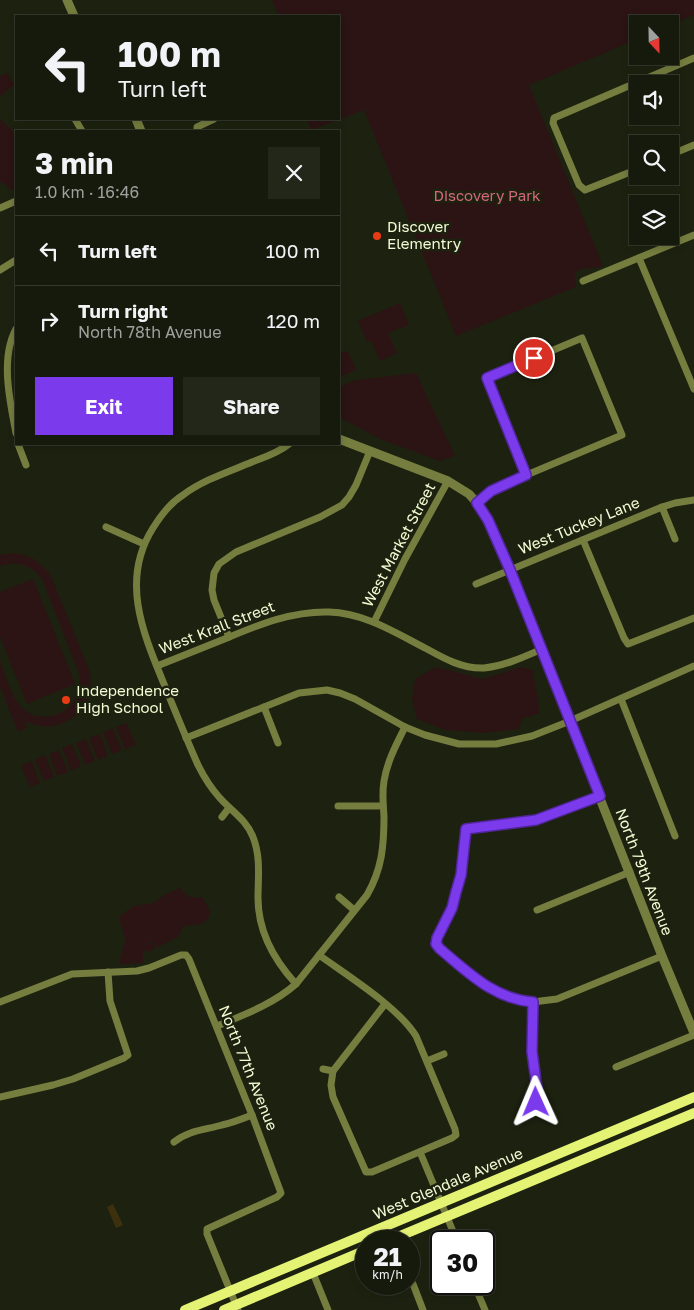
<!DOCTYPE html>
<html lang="en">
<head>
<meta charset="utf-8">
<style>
  :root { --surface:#161a0c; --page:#23271a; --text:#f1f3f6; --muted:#9ea19d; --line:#35382d; --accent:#7c3aed }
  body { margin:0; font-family:"Golos Text",sans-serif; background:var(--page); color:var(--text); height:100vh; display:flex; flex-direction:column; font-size:19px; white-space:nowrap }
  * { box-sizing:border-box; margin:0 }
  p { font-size:16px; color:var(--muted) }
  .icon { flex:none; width:28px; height:28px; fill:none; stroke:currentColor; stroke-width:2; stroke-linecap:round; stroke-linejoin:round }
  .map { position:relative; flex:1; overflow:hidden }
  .side { position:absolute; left:15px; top:130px; width:325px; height:315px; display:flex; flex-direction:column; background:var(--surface); border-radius:0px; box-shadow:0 2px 8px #0003,0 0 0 1px var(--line) }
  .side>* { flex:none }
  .hud { position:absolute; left:15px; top:15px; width:325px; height:105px; border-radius:0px; box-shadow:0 2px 8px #0003,0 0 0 1px var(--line); background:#161a0c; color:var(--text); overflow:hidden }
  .needle { width:32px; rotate:158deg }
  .buttons { position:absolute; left:629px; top:15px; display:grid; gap:10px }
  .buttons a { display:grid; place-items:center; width:50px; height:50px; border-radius:0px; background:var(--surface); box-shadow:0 2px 8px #0003,0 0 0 1px var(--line); font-size:25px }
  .speed { position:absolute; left:355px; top:1230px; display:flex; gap:10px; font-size:25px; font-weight:700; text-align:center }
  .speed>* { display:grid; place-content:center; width:65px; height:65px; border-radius:50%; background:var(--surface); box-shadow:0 2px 8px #0003,0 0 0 1px var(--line); line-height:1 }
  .speed small { font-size:12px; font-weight:400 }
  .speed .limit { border:2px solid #111; border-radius:8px; background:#fff; color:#111 }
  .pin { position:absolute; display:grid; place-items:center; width:42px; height:42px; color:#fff; margin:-21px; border:2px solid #fff; border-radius:50%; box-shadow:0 1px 5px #0007 }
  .me { position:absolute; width:55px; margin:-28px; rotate:359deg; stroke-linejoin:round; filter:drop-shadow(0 0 4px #0008) }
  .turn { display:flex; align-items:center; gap:18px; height:105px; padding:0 20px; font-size:22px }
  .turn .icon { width:65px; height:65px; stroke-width:2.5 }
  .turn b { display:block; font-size:35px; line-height:42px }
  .round { display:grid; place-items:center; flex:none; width:52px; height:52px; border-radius:0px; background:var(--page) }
  .summary { display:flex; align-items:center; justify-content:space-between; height:85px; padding:0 20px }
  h1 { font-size:30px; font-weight:700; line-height:38px }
  .button { display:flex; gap:10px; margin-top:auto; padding:10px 20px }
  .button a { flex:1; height:58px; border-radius:0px; background:var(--accent); color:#fff; font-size:20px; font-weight:700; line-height:58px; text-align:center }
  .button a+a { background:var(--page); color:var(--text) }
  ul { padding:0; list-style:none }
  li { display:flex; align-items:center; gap:15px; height:70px; padding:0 20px; border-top:1px solid var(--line) }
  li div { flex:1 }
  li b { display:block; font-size:19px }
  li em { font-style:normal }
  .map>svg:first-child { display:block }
</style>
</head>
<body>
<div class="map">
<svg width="694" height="1310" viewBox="0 0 694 1310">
  <rect width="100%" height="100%" fill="#1d2210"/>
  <g fill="#2b1413">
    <path d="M272 0H694V15L670 25V24H638L637 39 529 85 603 266C588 272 570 261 576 287L456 336 364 110 311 130 307 119H339V16H272L278 14Z"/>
    <polygon points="7,73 14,85 0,96 0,76"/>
    <polygon points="0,119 16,134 16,189 12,190 0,181"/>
    <polygon points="400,303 409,325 388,333 397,353 380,361 371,341 367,342 358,321"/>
    <polygon points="348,351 356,370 339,377 339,354"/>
    <polygon points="416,373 455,456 440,461 380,439 339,417 339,387 356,380"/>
    <path d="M12 553C28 554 40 561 50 574L88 667C101 706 61 740 25 721L27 728 18 732 0 687V661C6 675 10 695 21 707 47 732 89 705 78 671L42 579C31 565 17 560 0 566V555Z"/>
    <polygon points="33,579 75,684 27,704 0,637 0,592"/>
    <polygon points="436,667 483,679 521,667 533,670 540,713 522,719 519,729 485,733 445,730 417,719 412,699 415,679"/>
    <polygon points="127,723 136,745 125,749 116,727"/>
    <polygon points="113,728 122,750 112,754 103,732"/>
    <polygon points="100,734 108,756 98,760 89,738"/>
    <polygon points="86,739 95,761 85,765 76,743"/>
    <polygon points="72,744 81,766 71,771 62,748"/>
    <polygon points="59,750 68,772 57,776 49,754"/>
    <polygon points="45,755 54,777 44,781 35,759"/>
    <polygon points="32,761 40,783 30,787 21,765"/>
    <path d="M182 887V890L189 897 203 898 210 911 209 918 202 924 184 926 178 937 158 947 153 942H148L147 943H152L156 947 149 952 143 950V963L120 964C120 955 124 948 125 940 125 932 119 924 120 916L133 906 153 903 166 894Z"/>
  </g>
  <polygon fill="#3d300e" points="113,1204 123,1225 116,1228 107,1207"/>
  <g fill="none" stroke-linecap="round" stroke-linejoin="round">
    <g stroke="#757d3f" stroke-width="7">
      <polyline points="75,119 82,131"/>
      <polyline points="197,131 197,127 214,119"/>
      <polyline points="670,155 694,145"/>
      <polyline points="638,169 585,190 579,185 553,123 554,118 694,58"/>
      <polyline points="0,208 16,201"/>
      <polyline points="639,258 694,389"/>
      <polyline points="0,270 16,260"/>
      <polyline points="583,281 694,235"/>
      <path d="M16 329C0 358 10 402 16 433"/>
      <polyline points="18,444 26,465"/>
      <path d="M289 444C278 453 265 457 252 462 228 472 203 480 183 495 170 503 161 515 153 528 120 580 143 633 164 684 175 711 186 738 198 765 204 777 210 787 219 797 230 810 247 820 253 837 261 857 258 878 258 898 258 932 274 960 296 984"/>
      <polyline points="477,503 498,487 622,435 582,338 487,378 526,475"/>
      <polyline points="662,507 675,539"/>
      <polyline points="106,527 144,544"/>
      <polyline points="583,540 624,638 628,644 694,618"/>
      <polyline points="476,584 662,507 675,503 694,500"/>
      <polyline points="374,622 405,559 448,481"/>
      <polyline points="229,637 214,600 212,590 214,573 219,564 236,552 320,517 342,505 349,497 356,485 370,451"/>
      <path d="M157 666C180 657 204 647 227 638 260 624 293 611 329 612 365 613 396 633 427 649 445 659 463 669 484 668 504 666 524 657 542 649"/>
      <polyline points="621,699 675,836"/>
      <polyline points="264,707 278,743"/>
      <polyline points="186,738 299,693 327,690 340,693 355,699 405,727 425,735 459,744 496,744 532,736 570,721 694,666"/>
      <polyline points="600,796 535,820 466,829 461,875 457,892 452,908 437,938 437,944 440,949 498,993 521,1001 533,1002 557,999 662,956"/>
      <polyline points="338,806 383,806"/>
      <polyline points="222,817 229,808"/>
      <polyline points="339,897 354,910"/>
      <polyline points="537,910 630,872"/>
      <path d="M319 955C348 976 398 1007 416 1036L455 1129 456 1135 452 1138 372 1172H366L333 1097 331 1085 333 1071 385 1004"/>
      <polyline points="0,1002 72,974 137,971 149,968 181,955 186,955 189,959 252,1115 281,1193 277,1197 207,1229 207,1234 238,1310"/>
      <polyline points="533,1002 532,1052 537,1088 535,1102"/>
      <path d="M217 1026C246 1014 273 1004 296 984L367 895C382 869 384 846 384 816 383 805 382 793 384 781 387 762 396 745 405 727"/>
      <polyline points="427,1061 444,1054"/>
      <polyline points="616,1067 694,1035"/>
      <polyline points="323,1069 333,1071"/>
      <polyline points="0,1097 53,1085 73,1079 124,1058 128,1055 110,1001 108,972"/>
      <path d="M174 1142C189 1130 205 1130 222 1125 232 1123 242 1119 252 1115"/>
      <polyline points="420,1152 457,1241"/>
      <polyline points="313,1273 328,1310"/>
      <polyline points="413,1284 423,1310"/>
      <polyline points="474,1284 485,1310"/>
    </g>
    <g stroke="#757d3f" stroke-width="9">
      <polyline points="67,0 74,16"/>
      <polyline points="136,119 141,131"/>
      <polyline points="339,439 448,481 469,494 477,503 489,520 527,613 662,956 694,1033"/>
    </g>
    <g stroke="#e5f374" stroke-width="10">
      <polyline points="388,1241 694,1113"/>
      <polyline points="185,1310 694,1097"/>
      <polyline points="224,1310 366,1250"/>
    </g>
  </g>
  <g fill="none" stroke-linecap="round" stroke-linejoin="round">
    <g stroke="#51269a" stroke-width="12">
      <path id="route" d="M534 358 487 378 526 475 491 491 477 503 488 520 510 570 600 796 536 820 466 829 461 875 456 892 452 908 437 938 436 944 440 949C469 973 494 999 533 1002L532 1052 537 1088 536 1102"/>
    </g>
    <use href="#route" stroke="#7c3aed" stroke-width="9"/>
  </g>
  <g fill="#e83b14" stroke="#1d2210" stroke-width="2">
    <circle cx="377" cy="236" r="5"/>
    <circle cx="66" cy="700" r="5"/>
  </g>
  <g text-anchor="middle" stroke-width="5" stroke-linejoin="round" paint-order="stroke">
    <g font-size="15" fill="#d56779" stroke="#1d2210">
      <text x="487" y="201">Discovery Park</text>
    </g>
    <g font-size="15" fill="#f4fbd4" stroke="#1d2210" text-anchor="start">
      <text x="387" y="232">Discover<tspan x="387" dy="17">Elementry</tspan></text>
      <text x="76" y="696">Independence<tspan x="76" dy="17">High School</tspan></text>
    </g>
    <g font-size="15" fill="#f4fbd4" stroke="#1d2210">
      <text transform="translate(579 526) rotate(-22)" y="5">West Tuckey Lane</text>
      <text transform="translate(399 545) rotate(-62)" y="5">West Market Street</text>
      <text transform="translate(217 628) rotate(-21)" y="5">West Krall Street</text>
      <text transform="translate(644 872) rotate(69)" y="5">North 79th Avenue</text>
      <text transform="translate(248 1068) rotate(68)" y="5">North 77th Avenue</text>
      <text transform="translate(448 1184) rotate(-23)" y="5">West Glendale Avenue</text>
    </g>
  </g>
</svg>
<div class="buttons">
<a><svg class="needle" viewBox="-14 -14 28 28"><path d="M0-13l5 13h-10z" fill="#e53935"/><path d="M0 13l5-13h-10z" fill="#9ea19d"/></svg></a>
<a><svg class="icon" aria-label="sound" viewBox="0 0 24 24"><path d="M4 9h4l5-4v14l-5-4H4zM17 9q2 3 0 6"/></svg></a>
<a><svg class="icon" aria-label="search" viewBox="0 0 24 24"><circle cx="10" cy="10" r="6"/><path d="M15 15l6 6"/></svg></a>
<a><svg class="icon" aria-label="layers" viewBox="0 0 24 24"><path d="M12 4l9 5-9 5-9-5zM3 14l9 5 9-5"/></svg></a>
</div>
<div class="speed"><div>21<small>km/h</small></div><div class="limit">30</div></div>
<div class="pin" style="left:534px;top:358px;background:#d93025"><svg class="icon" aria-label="arrive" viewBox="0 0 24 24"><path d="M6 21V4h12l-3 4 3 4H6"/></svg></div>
<svg class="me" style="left:536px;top:1102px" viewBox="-20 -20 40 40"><path d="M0-17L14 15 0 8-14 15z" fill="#7c3aed" stroke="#fff" stroke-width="4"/></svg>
<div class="hud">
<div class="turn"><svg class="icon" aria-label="left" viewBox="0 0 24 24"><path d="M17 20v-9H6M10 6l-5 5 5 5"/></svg><div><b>100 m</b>Turn left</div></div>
</div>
<section class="side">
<div class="summary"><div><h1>3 min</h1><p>1.0 km · 16:46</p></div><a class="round"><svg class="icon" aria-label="close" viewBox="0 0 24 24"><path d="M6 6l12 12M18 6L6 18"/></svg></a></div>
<ul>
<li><svg class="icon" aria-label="left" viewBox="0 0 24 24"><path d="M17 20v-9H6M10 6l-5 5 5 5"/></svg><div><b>Turn left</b></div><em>100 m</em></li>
<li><svg class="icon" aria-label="right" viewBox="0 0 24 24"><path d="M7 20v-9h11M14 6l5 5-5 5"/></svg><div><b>Turn right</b><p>North 78th Avenue</p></div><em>120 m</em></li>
</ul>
<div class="button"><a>Exit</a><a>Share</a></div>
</section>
</div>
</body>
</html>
